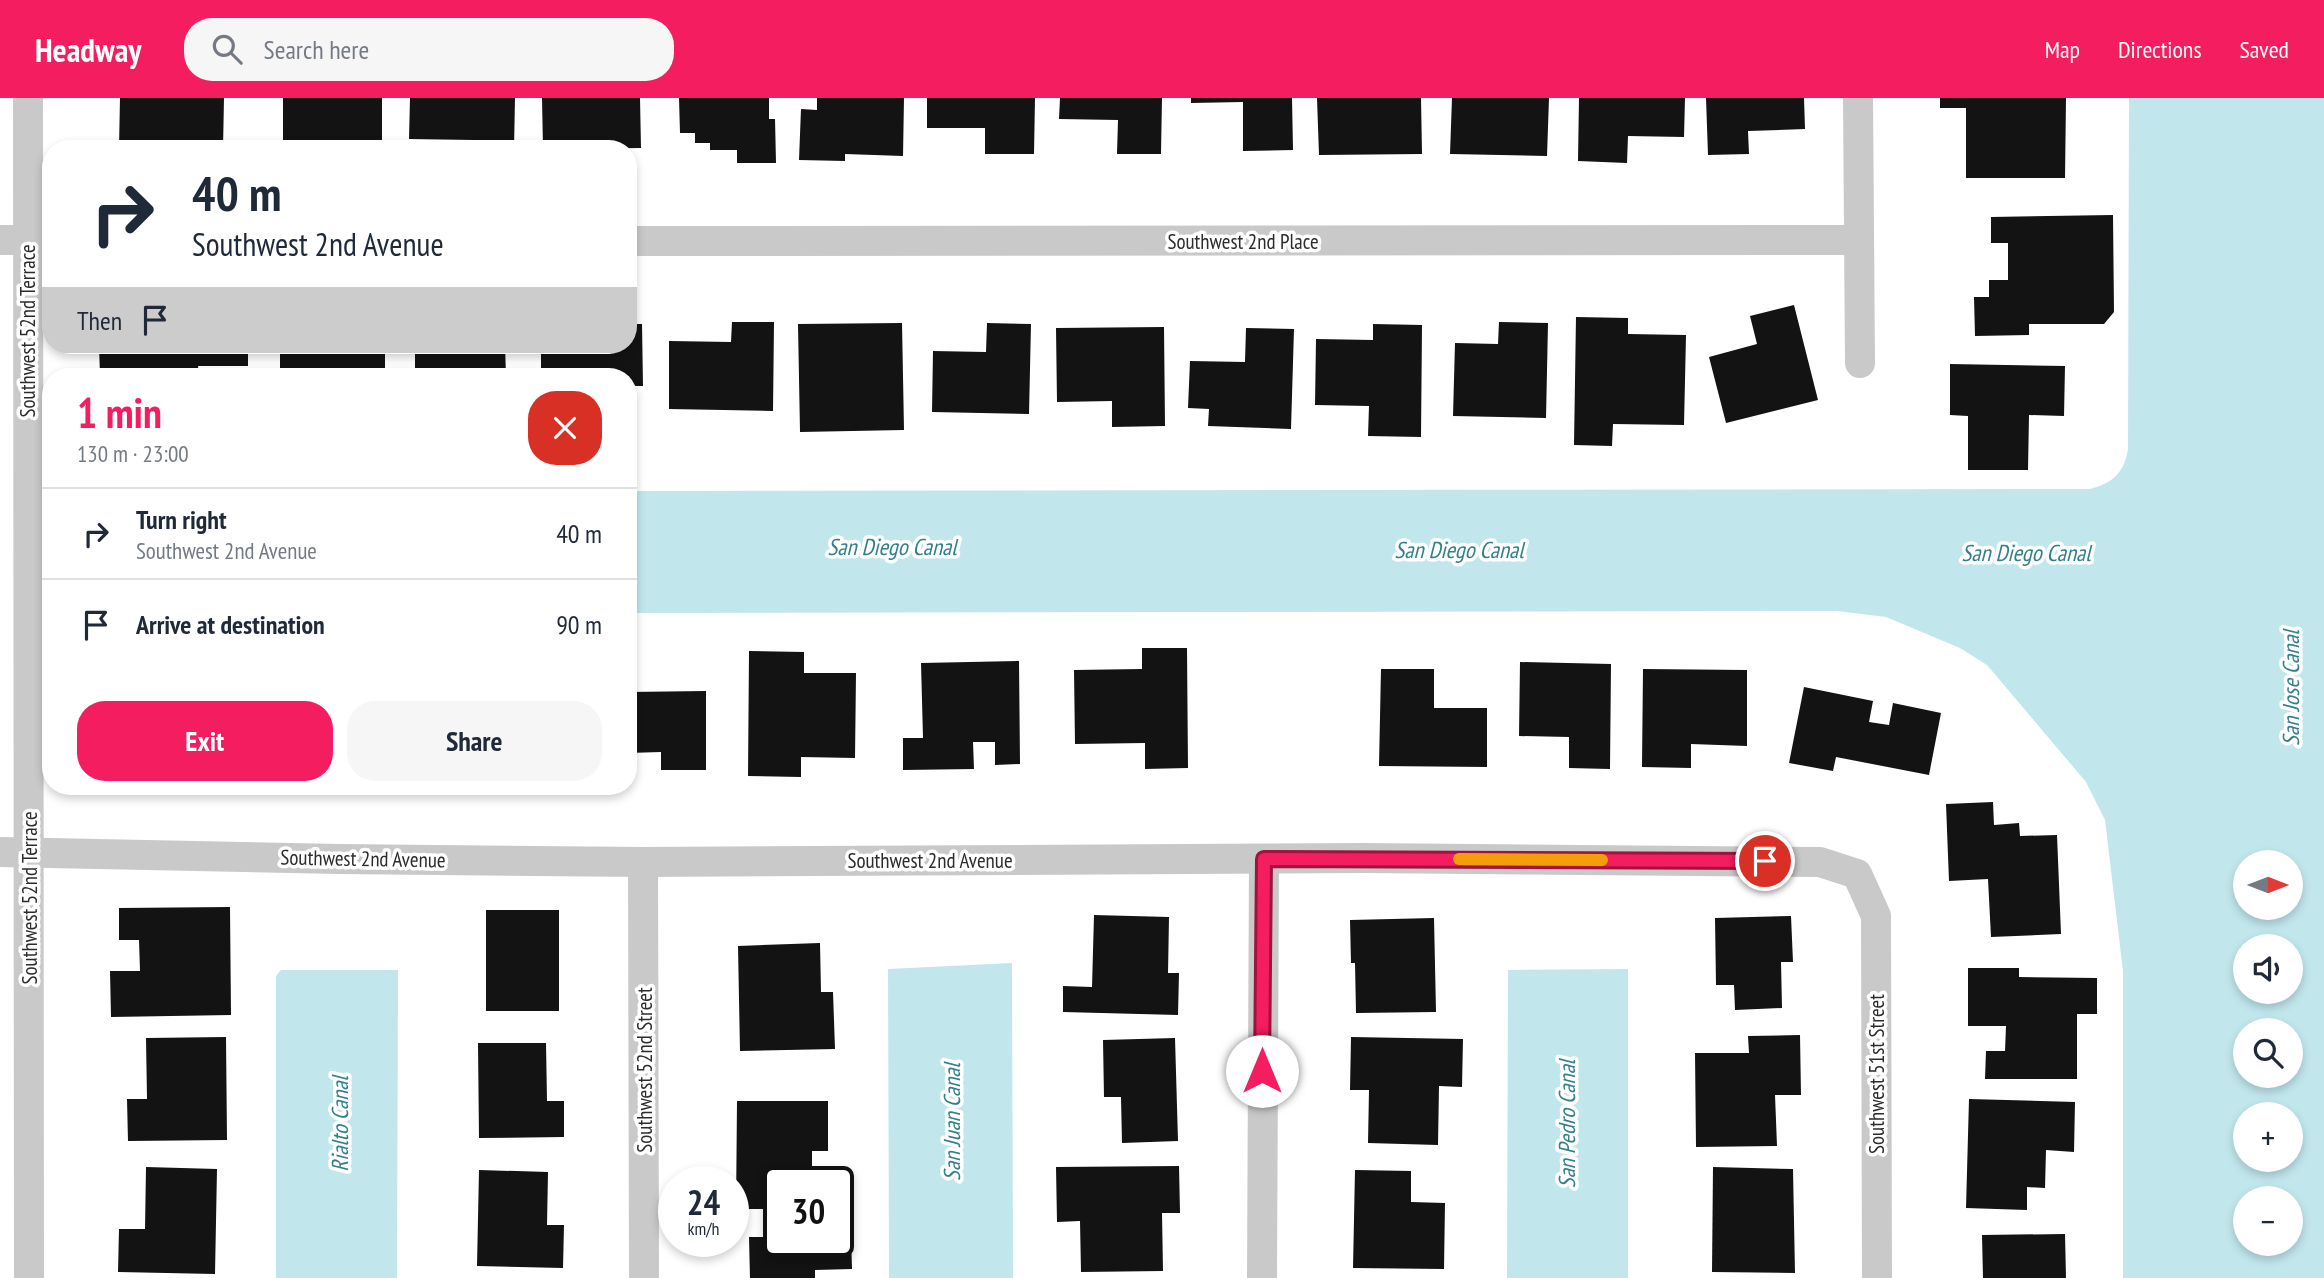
<!DOCTYPE html>
<html lang="en">
<head>
<meta charset="utf-8">
<style>
  :root { --surface:#fff; --page:#f6f6f7; --text:#1f2937; --muted:#747a83; --line:#e0e1e3; --accent:#f41d60 }
  body { margin:0; font-family:"PT Sans Narrow",sans-serif; background:var(--page); color:var(--text); height:100vh; display:flex; flex-direction:column; font-size:26px; white-space:nowrap }
  * { box-sizing:border-box; margin:0 }
  p { font-size:23px; color:var(--muted) }
  .icon { flex:none; width:38px; height:38px; fill:none; stroke:currentColor; stroke-width:2; stroke-linecap:round; stroke-linejoin:round }
  .map { position:relative; flex:1; overflow:hidden }
  .sheet { position:absolute; left:42px; top:270px; width:595px; height:427px; display:flex; flex-direction:column; background:var(--surface); border-radius:28px; box-shadow:0 4px 10px #0003 }
  .sheet>* { flex:none }
  .banner { position:absolute; left:42px; top:42px; width:595px; height:214px; border-radius:28px; box-shadow:0 4px 10px #0003; background:#fff; color:var(--text); overflow:hidden }
  .needle { width:46px; rotate:90deg }
  .buttons { position:absolute; left:2233px; top:752px; display:grid; gap:14px }
  .buttons a { display:grid; place-items:center; width:70px; height:70px; border-radius:50%; background:var(--surface); box-shadow:0 4px 10px #0003; font-size:35px }
  .speed { position:absolute; left:658px; top:1068px; display:flex; gap:14px; font-size:35px; font-weight:700; text-align:center }
  .speed>* { display:grid; place-content:center; width:91px; height:91px; border-radius:50%; background:var(--surface); box-shadow:0 4px 10px #0003; line-height:1 }
  .speed small { font-size:18px; font-weight:400 }
  .speed .limit { border:4px solid #111; border-radius:10px; background:#fff; color:#111 }
  .pin { position:absolute; display:grid; place-items:center; width:60px; height:60px; color:#fff; margin:-30px; border:4px solid #fff; border-radius:50%; box-shadow:0 2px 7px #0007 }
  .me { position:absolute; width:77px; margin:-38px; rotate:0deg; stroke-linejoin:round; filter:drop-shadow(0 0 5px #0008) }
  .turn { display:flex; align-items:center; gap:24px; height:147px; padding:0 35px; font-size:32px }
  .turn .icon { width:91px; height:91px; stroke-width:2.5 }
  .turn b { display:block; font-size:49px; line-height:60px }
  .then { display:flex; align-items:center; height:66px; padding:0 35px; background:#0003; gap:14px; font-size:26px }
  .round { display:grid; place-items:center; flex:none; width:74px; height:74px; border-radius:28px; background:var(--page) }
  .overview { display:flex; align-items:center; justify-content:space-between; height:119px; padding:0 35px }
  h1 { font-size:42px; font-weight:600; line-height:52px; color:var(--accent) }
  .action { display:flex; gap:14px; margin-top:auto; padding:14px 35px }
  .action a { flex:1; height:80px; border-radius:28px; background:var(--accent); color:#fff; font-size:28px; font-weight:600; line-height:80px; text-align:center }
  .action a+a { background:var(--page); color:var(--text) }
  ul { padding:0; list-style:none }
  li { display:flex; align-items:center; gap:21px; height:91px; padding:0 35px; border-top:2px solid var(--line) }
  li div { flex:1 }
  li b { display:block; font-size:26px }
  li em { font-style:normal }
  header { display:flex; align-items:center; gap:42px; box-sizing:border-box; height:98px; padding:0 35px; background:var(--accent); color:#fff }
  header strong { font-size:33px }
  nav { display:flex; gap:38px; margin-inline-start:auto; font-size:24px }
  .search { width:490px; height:63px; background:var(--page); display:flex; align-items:center; gap:18px; box-sizing:border-box; padding:0 24px; border-radius:28px; color:var(--muted); font-size:26px }
  .map>svg:first-child { display:block }
</style>
</head>
<body>
<header>
<strong>Headway</strong>
<div class="search"><svg class="icon" aria-label="search" viewBox="0 0 24 24"><circle cx="10" cy="10" r="6"/><path d="M15 15l6 6"/></svg>Search here</div>
<nav><a>Map</a><a>Directions</a><a>Saved</a></nav>
</header>
<div class="map">
<svg width="2324" height="1180" viewBox="0 0 2324 1180">
  <rect width="100%" height="100%" fill="#fff"/>
  <g fill="#c1e7ed" fill-rule="evenodd">
    <path d="M2129 0H2324V1180H2123V873L2105 722 2086 684 1987 567 1960 550 1886 519 1837 513 628 515V393L2090 391C2113 385 2124 375 2128 351ZM2245 765H2291V810H2245ZM2245 849H2291V894H2245ZM2245 933H2291V978H2245ZM2245 1017H2291V1062H2245ZM2245 1101H2291V1146H2245Z"/>
    <polygon points="1012,865 1013,1180 889,1180 888,871"/>
    <polygon points="1628,871 1628,1180 1507,1180 1508,872"/>
    <polygon points="281,872 398,872 397,1180 276,1180 276,878"/>
  </g>
  <g fill="#131313">
    <polygon points="120,0 224,0 223,51 119,50"/>
    <polygon points="283,0 382,0 382,51 283,50"/>
    <polygon points="410,0 515,0 514,51 474,51 474,42 409,41"/>
    <polygon points="542,0 640,0 641,50 543,51"/>
    <polygon points="679,0 769,0 769,21 775,21 776,65 737,65 737,52 710,52 710,45 695,45 695,35 680,35"/>
    <polygon points="817,0 904,0 903,58 845,56 845,63 799,62 801,11 817,12"/>
    <polygon points="927,0 1035,0 1034,56 985,56 985,30 927,30"/>
    <polygon points="1060,0 1162,0 1161,56 1117,56 1118,22 1059,21"/>
    <polygon points="1191,0 1292,0 1293,52 1243,53 1243,4 1191,5"/>
    <polygon points="1317,0 1421,0 1422,56 1319,57"/>
    <polygon points="1452,0 1549,0 1547,58 1450,56"/>
    <polygon points="1579,0 1685,0 1684,39 1628,38 1627,65 1578,63"/>
    <polygon points="1706,0 1804,0 1805,31 1748,33 1749,56 1708,57"/>
    <polygon points="1940,0 2066,0 2065,80 1966,80 1966,10 1940,10"/>
    <polygon points="2113,117 2114,214 2104,226 2029,226 2029,237 1975,238 1974,199 1989,199 1989,182 2008,182 2008,145 1991,145 1991,119"/>
    <polygon points="1794,207 1818,302 1726,325 1709,259 1757,246 1750,218"/>
    <polygon points="1576,219 1628,220 1628,236 1686,237 1684,327 1613,326 1612,348 1574,347"/>
    <polygon points="732,224 774,224 773,313 669,311 669,243 731,244"/>
    <polygon points="1499,224 1548,225 1546,320 1453,318 1455,245 1498,246"/>
    <polygon points="902,225 904,332 800,334 798,226"/>
    <polygon points="987,225 1031,226 1029,316 932,314 933,253 986,254"/>
    <polygon points="628,226 642,226 643,288 628,288 628,278 541,278 541,247 628,247"/>
    <polygon points="1373,226 1422,227 1421,339 1368,338 1369,308 1315,307 1316,241 1373,242"/>
    <polygon points="1164,229 1165,328 1112,329 1112,303 1057,304 1056,230"/>
    <polygon points="1246,230 1294,231 1291,331 1208,328 1209,311 1188,310 1190,263 1245,264"/>
    <polygon points="99,247 248,247 248,268 198,268 199,278 100,278"/>
    <rect x="280" y="247" width="105" height="31"/>
    <polygon points="415,247 505,247 506,278 415,278"/>
    <polygon points="1950,266 2065,268 2064,318 2029,317 2028,372 1968,372 1968,318 1950,317"/>
    <polygon points="1142,550 1187,550 1188,670 1145,671 1145,645 1075,646 1074,572 1142,571"/>
    <polygon points="749,553 804,554 804,575 856,575 855,660 801,659 801,679 748,678"/>
    <polygon points="1019,563 1020,666 995,667 995,644 973,644 974,671 903,672 903,640 923,640 921,565"/>
    <polygon points="1520,564 1611,566 1610,671 1569,670 1569,639 1519,638"/>
    <polygon points="1381,571 1434,571 1434,610 1487,610 1487,669 1379,668"/>
    <polygon points="1643,571 1747,572 1747,648 1691,646 1691,670 1642,669"/>
    <polygon points="1804,589 1873,603 1869,624 1889,627 1893,605 1941,615 1929,677 1836,659 1833,673 1789,665"/>
    <polygon points="706,593 706,672 661,672 661,654 628,655 628,594"/>
    <polygon points="1993,704 1994,727 2019,725 2020,738 2057,737 2061,836 1991,839 1988,781 1949,783 1946,706"/>
    <polygon points="230,809 231,917 111,919 110,873 140,873 139,842 119,842 119,810"/>
    <rect x="486" y="812" width="73" height="101"/>
    <polygon points="1094,817 1169,819 1168,875 1179,875 1178,917 1063,914 1063,888 1092,889"/>
    <polygon points="1791,818 1793,864 1781,864 1782,910 1735,912 1734,887 1716,887 1715,820"/>
    <polygon points="1434,820 1436,914 1356,915 1355,865 1351,865 1350,822"/>
    <polygon points="820,845 821,894 833,894 835,951 740,953 738,848"/>
    <polygon points="1968,870 2019,870 2019,879 2097,880 2097,916 2077,916 2077,981 1985,981 1986,953 2005,953 2006,928 1968,928"/>
    <polygon points="1800,937 1801,997 1775,997 1777,1048 1696,1049 1695,955 1749,955 1748,938"/>
    <polygon points="226,939 227,1042 128,1043 127,1001 147,1001 146,940"/>
    <polygon points="1351,939 1463,941 1462,989 1439,988 1438,1047 1368,1045 1369,992 1350,992"/>
    <polygon points="1175,940 1178,1043 1122,1045 1121,999 1104,999 1103,942"/>
    <polygon points="478,945 546,945 547,1003 564,1003 564,1039 479,1040"/>
    <polygon points="1969,1001 2075,1004 2074,1054 2046,1052 2045,1090 2027,1089 2027,1112 1966,1110"/>
    <polygon points="737,1003 828,1003 828,1053 812,1053 812,1083 779,1083 779,1111 736,1111"/>
    <polygon points="1179,1068 1180,1115 1162,1115 1163,1173 1081,1174 1080,1123 1057,1124 1056,1069"/>
    <polygon points="146,1069 217,1071 215,1176 118,1174 119,1131 145,1131"/>
    <polygon points="1713,1069 1793,1071 1795,1175 1712,1174"/>
    <polygon points="479,1072 548,1074 547,1127 564,1127 563,1170 477,1168"/>
    <polygon points="1355,1072 1411,1073 1411,1104 1445,1105 1444,1171 1353,1170"/>
    <polygon points="2065,1136 2066,1180 1983,1180 1982,1137"/>
    <polygon points="838,1138 851,1138 852,1171 815,1172 815,1180 750,1180 749,1139 779,1139 779,1143 838,1143"/>
  </g>
  <g fill="none" stroke-linecap="round" stroke-linejoin="round">
    <g stroke="#c9c9c9" stroke-width="30">
      <polyline points="28,0 29,1180"/>
      <polyline points="1858,0 1860,265"/>
      <polyline points="0,142 51,142"/>
      <polyline points="628,143 1858,142"/>
      <polyline points="0,754 339,761 643,764 1363,760 1820,764 1857,776 1876,818 1877,1180"/>
      <polyline points="643,764 644,1180"/>
      <polyline points="1262,1180 1264,762"/>
    </g>
  </g>
  <g fill="none" stroke-linecap="round" stroke-linejoin="round">
    <g stroke="#9f133e" stroke-width="18">
      <polyline id="route" points="1262,973 1264,761 1765,763"/>
    </g>
    <use href="#route" stroke="#f41d60" stroke-width="12"/>
    <polyline stroke="#f59e0b" stroke-width="12" points="1459,761 1602,762"/>
  </g>
  <g text-anchor="middle" stroke-width="7" stroke-linejoin="round" paint-order="stroke">
    <g font-size="21" fill="#2c2c2c" stroke="#fff">
      <text x="1243" y="151">Southwest 2nd Place</text>
      <text transform="translate(28 233) rotate(-90)" y="7">Southwest 52nd Terrace</text>
      <text transform="translate(363 761) rotate(1)" y="7">Southwest 2nd Avenue</text>
      <text x="930" y="770">Southwest 2nd Avenue</text>
      <text transform="translate(30 800) rotate(-90)" y="7">Southwest 52nd Terrace</text>
      <text transform="translate(645 972) rotate(-90)" y="7">Southwest 52nd Street</text>
      <text transform="translate(1877 976) rotate(-90)" y="7">Southwest 51st Street</text>
    </g>
    <g font-size="23" font-style="italic" fill="#32808d" stroke="#fff">
      <text x="892" y="457">San Diego Canal</text>
      <text x="1459" y="460">San Diego Canal</text>
      <text x="2026" y="463">San Diego Canal</text>
      <text transform="translate(2291 590) rotate(-90)" y="8">San Jose Canal</text>
      <text transform="translate(952 1024) rotate(-90)" y="8">San Juan Canal</text>
      <text transform="translate(340 1026) rotate(-90)" y="8">Rialto Canal</text>
      <text transform="translate(1567 1026) rotate(-90)" y="8">San Pedro Canal</text>
    </g>
  </g>
</svg>
<div class="buttons">
<a><svg class="needle" viewBox="-14 -14 28 28"><path d="M0-13l5 13h-10z" fill="#e53935"/><path d="M0 13l5-13h-10z" fill="#747a83"/></svg></a>
<a><svg class="icon" aria-label="sound" viewBox="0 0 24 24"><path d="M4 9h4l5-4v14l-5-4H4zM17 9q2 3 0 6"/></svg></a>
<a><svg class="icon" aria-label="search" viewBox="0 0 24 24"><circle cx="10" cy="10" r="6"/><path d="M15 15l6 6"/></svg></a>
<a>+</a>
<a>−</a>
</div>
<div class="speed"><div>24<small>km/h</small></div><div class="limit">30</div></div>
<div class="pin" style="left:1765px;top:763px;background:#d93025"><svg class="icon" aria-label="arrive" viewBox="0 0 24 24"><path d="M6 21V4h12l-3 4 3 4H6"/></svg></div>
<svg class="me" style="left:1262px;top:973px" viewBox="-20 -20 40 40"><circle r="19" fill="#fff"/><path d="M0-13L10 11 0 6-10 11z" fill="#f41d60"/></svg>
<div class="banner">
<div class="turn"><svg class="icon" aria-label="right" viewBox="0 0 24 24"><path d="M7 20v-9h11M14 6l5 5-5 5"/></svg><div><b>40 m</b>Southwest 2nd Avenue</div></div>
<div class="then">Then<svg class="icon" aria-label="arrive" viewBox="0 0 24 24"><path d="M6 21V4h12l-3 4 3 4H6"/></svg></div>
</div>
<section class="sheet">
<div class="overview"><div><h1>1 min</h1><p>130 m · 23:00</p></div><a class="round" style="background:#d93025;color:#fff"><svg class="icon" aria-label="close" viewBox="0 0 24 24"><path d="M6 6l12 12M18 6L6 18"/></svg></a></div>
<ul>
<li><svg class="icon" aria-label="right" viewBox="0 0 24 24"><path d="M7 20v-9h11M14 6l5 5-5 5"/></svg><div><b>Turn right</b><p>Southwest 2nd Avenue</p></div><em>40 m</em></li>
<li><svg class="icon" aria-label="arrive" viewBox="0 0 24 24"><path d="M6 21V4h12l-3 4 3 4H6"/></svg><div><b>Arrive at destination</b></div><em>90 m</em></li>
</ul>
<div class="action"><a>Exit</a><a>Share</a></div>
</section>
</div>
</body>
</html>
